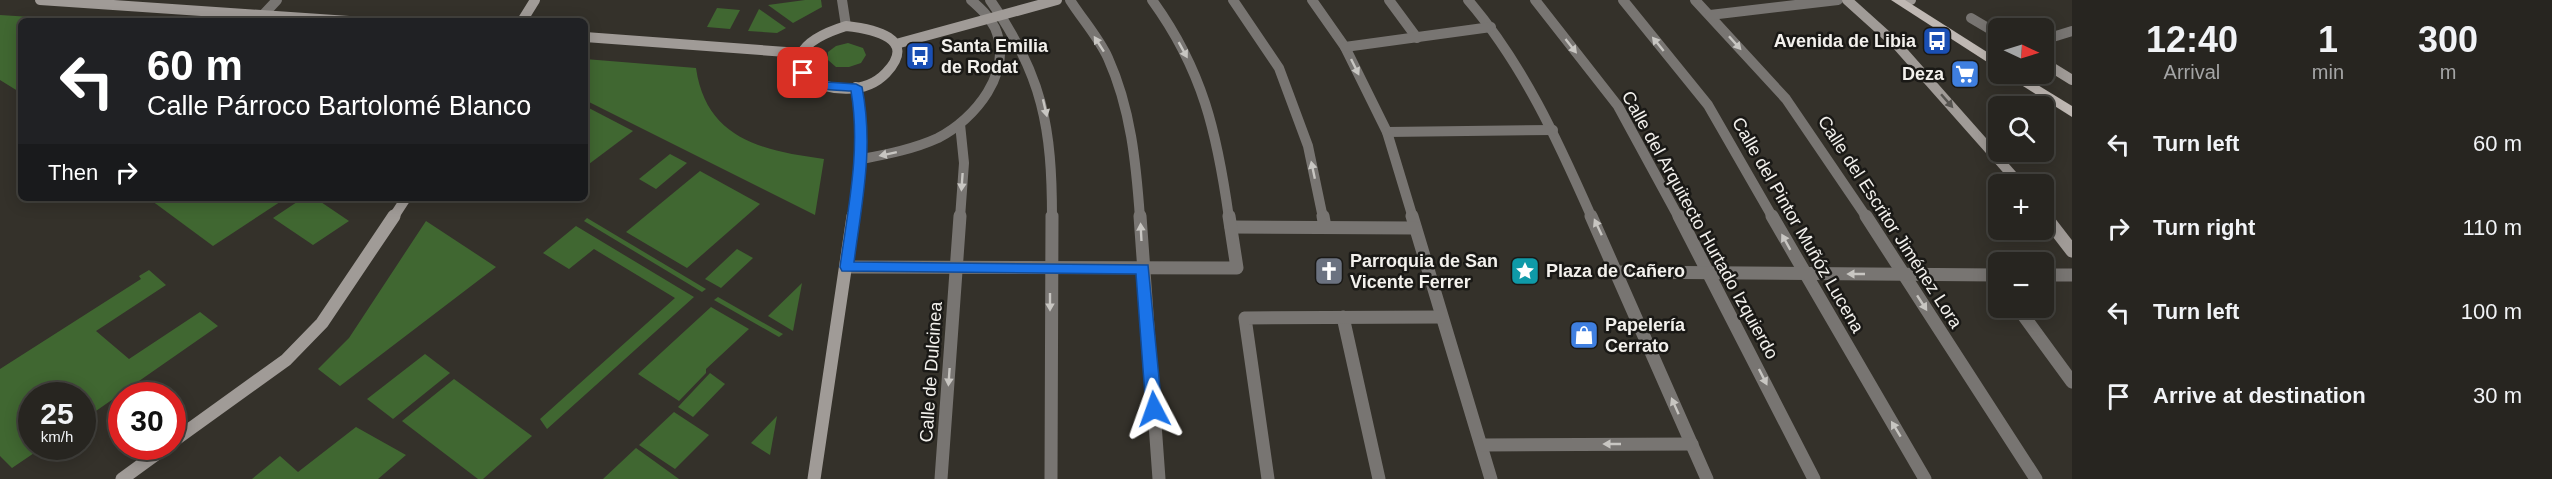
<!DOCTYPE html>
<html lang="en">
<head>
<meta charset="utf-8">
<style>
  :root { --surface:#272520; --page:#2f2d29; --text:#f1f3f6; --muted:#a4a5a5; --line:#43423e }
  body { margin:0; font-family:Arial,sans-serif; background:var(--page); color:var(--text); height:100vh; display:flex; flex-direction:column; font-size:22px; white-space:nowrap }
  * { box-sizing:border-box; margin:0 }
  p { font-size:20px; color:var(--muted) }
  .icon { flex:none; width:33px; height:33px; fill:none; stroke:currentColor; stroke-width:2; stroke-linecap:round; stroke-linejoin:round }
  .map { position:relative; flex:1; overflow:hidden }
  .side { display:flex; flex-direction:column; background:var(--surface); width:480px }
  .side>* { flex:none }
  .hud { position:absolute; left:18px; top:18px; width:570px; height:183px; border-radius:9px; box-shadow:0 3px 15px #0003,0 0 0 2px var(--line); background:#202124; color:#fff; overflow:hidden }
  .needle { width:39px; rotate:94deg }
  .fabs { position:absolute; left:1988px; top:18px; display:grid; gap:12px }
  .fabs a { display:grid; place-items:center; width:66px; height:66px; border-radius:9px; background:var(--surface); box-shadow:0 3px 15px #0003,0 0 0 2px var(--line); font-size:30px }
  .speed { position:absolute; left:18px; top:382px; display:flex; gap:12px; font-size:30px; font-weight:700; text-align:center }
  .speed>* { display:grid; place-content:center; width:78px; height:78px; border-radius:50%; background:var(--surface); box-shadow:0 3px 15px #0003,0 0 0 2px var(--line); line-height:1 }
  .speed small { font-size:15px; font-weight:400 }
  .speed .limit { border:9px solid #d22; background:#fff; color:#111 }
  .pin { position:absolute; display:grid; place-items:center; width:51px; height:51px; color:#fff; margin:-26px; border-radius:12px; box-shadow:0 3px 9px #0006 }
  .me { position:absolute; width:66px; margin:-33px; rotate:356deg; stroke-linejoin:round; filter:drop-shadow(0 0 4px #0008) }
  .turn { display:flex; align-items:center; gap:21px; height:126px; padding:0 30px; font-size:27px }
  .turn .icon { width:78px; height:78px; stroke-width:2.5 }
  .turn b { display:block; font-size:42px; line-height:51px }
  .then { display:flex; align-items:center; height:57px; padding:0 30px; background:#0003; gap:12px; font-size:22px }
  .eta { display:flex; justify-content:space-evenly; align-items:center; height:102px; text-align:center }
  .eta b { font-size:36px; font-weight:800; line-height:42px }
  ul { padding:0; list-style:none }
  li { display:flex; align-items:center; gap:18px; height:84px; padding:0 30px }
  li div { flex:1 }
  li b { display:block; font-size:22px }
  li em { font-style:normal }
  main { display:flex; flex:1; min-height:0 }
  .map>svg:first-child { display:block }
</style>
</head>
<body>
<main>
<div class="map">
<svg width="2072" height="479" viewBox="0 0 2072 479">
  <rect width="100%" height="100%" fill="#34312a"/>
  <g fill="#406731">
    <polygon points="805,0 821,0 822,7 793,23 768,5"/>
    <polygon points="717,8 740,10 730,29 707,27"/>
    <polygon points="759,9 786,28 777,33 748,31"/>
    <polygon points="0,15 94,21 21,21 21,93 0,80"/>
    <polygon points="848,43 863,48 866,55 861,63 849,67 836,67 828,60 828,52 836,46"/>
    <path d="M585 59 696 68C706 139 763 151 824 159L815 215 585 100Z"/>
    <polygon points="585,106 633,131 585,167"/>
    <polygon points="670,154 687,163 656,189 639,179"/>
    <polygon points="700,171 760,204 687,268 626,232"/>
    <polygon points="148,198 286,198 213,246"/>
    <polygon points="303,198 315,198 349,221 313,245 273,218"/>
    <polygon points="587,218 706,289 702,292 584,221"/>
    <polygon points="426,221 496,267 340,386 318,369 349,338"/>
    <polygon points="576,226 694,297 547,429 540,419 675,298 594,249 569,269 543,253"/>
    <polygon points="737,249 753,258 721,288 705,279"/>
    <polygon points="149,270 166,285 96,331 129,359 200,312 218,326 83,420 82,396 32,396 32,447 43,447 12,468 0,456 0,369 141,279 139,276"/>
    <polygon points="802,283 793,331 768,316"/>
    <polygon points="718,297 783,334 779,337 714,300"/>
    <polygon points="711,307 749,329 706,369 706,373 679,401 638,374"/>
    <polygon points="425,354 450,373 393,419 367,399"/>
    <polygon points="710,373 725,384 693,417 678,407"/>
    <polygon points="454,379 532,436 483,479 478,479 402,421"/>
    <polygon points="674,412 709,435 675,469 639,445"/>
    <polygon points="777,416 770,455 751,443"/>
    <polygon points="356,427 406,455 378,479 252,479 280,456 298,472"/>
    <polygon points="636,448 679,479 603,479"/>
  </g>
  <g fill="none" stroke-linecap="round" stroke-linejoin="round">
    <g stroke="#787572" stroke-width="10">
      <polyline points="842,0 846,26"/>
      <path d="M990 0C1043 75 1052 128 1052 218"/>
      <path d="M1070 0C1082 19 1099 38 1108 58 1131 109 1136 163 1140 218"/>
      <path d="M1152 0C1203 70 1217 133 1229 218"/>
      <polyline points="1233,0 1279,68 1308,146 1323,218"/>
      <polyline points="1312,0 1345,47 1387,132 1413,218"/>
      <polyline points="1389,0 1417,38"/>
      <path d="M1468 0C1523 64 1558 141 1592 218"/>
      <polyline points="1535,0 1618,106 1679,218"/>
      <polyline points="1623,0 1708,105 1773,218"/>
      <polyline points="1695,0 1786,99 1867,218"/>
      <polyline points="263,15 277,0"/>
      <polyline points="1710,15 1838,0"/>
      <polyline points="1971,18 1998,34"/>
      <polyline points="2043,40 2072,31"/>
      <polyline points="1345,47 1491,27"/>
      <polyline points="960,124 964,163 960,218"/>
      <polyline points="1387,132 1553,130"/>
      <path d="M862 159C888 154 914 149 938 138 975 119 1014 72 995 28 989 16 980 8 971 0"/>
    </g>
    <g stroke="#787572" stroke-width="13">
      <polyline points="1140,216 1159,479"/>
      <polyline points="1323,216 1325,227"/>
      <polyline points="1412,216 1491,479"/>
      <polyline points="1591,216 1707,479"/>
      <polyline points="1679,216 1814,479"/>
      <polyline points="1772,216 1925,479"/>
      <polyline points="1866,216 2036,479"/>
      <polyline points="1231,227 1415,228"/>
      <polyline points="847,267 1237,268 1229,216"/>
      <polyline points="1616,272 1998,275"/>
      <polyline points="2043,275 2072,275"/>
      <polyline points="2018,308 2072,382"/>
      <polyline points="1343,317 1379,479"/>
      <polyline points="1482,445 1692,444"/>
      <polyline points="941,479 960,216"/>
      <polyline points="1051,479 1052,216"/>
      <polyline points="1268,479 1245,318 1441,317"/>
    </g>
    <g stroke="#a09b97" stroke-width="10">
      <polyline points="40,0 349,21"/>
      <polyline points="1847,0 1897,45 2020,184"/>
      <polyline points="1908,0 1911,0"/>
      <polyline points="522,21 535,0"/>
      <path d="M846 26C873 29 919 38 886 73 844 117 740 59 846 26Z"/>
      <polyline points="585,37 800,53"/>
      <polyline points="896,44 1057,0"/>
      <polyline points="2043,62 2072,80"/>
      <polyline points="2043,213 2046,218"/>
      <polyline points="393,218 406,198"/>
      <path d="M853 218C861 169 866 136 856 87"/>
    </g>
    <g stroke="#a09b97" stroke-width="13">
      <polyline points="2045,216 2072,251"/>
      <polyline points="172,442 286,360 322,323 394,216"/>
      <polyline points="122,479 166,447"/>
      <polyline points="814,479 853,216"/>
    </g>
    <g fill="#bfb8b3" fill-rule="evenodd">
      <polygon points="1891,0 1905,0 1998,59 1998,69"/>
      <polygon points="2004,74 2020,74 2072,106 2072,117"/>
    </g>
  </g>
  <defs><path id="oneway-solid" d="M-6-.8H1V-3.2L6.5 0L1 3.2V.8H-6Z" transform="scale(1.5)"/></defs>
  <g fill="#c8c6c2">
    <use href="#oneway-solid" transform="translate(1735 43) rotate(48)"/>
    <use href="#oneway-solid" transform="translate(1099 44) rotate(-123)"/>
    <use href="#oneway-solid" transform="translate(1658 44) rotate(-129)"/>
    <use href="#oneway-solid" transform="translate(1571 46) rotate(52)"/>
    <use href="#oneway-solid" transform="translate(1183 50) rotate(61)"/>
    <use href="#oneway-solid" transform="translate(1355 67) rotate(64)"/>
    <use href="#oneway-solid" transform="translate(1045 108) rotate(77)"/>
    <use href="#oneway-solid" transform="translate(888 154) rotate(168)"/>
    <use href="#oneway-solid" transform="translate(1313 170) rotate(-102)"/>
    <use href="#oneway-solid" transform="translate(962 182) rotate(94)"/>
    <use href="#oneway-solid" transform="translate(1598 227) rotate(-115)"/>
    <use href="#oneway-solid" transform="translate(1141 232) rotate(-93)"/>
    <use href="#oneway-solid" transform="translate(1786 242) rotate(-119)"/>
    <use href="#oneway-solid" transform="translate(1856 274) rotate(-180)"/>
    <use href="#oneway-solid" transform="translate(1050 302) rotate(90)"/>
    <use href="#oneway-solid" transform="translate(1922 303) rotate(57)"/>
    <use href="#oneway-solid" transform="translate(949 377) rotate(94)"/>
    <use href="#oneway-solid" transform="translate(1763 377) rotate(63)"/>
    <use href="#oneway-solid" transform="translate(1675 406) rotate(-114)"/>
    <use href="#oneway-solid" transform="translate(1896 429) rotate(-121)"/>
    <use href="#oneway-solid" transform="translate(1612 444) rotate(180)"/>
  </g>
  <use fill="#565450" href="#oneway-solid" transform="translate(1947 101) rotate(49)"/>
  <path fill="#1a73e8" stroke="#114b97" stroke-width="1.5" d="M803 69 826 82 856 84 862 87C874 148 862 201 854 262L1148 265 1162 409 1159 414H1148L1146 409 1136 274 842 271 840 267C848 208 861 150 851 91 830 90 811 91 797 73Z"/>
  <defs>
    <g id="bus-square" transform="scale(1.5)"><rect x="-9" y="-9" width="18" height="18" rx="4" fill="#1a4fb4" stroke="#1a1916"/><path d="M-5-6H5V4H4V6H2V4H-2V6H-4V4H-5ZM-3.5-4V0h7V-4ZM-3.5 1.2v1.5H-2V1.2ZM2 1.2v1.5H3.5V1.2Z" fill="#fff"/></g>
    <g id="supermarket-square" transform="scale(1.5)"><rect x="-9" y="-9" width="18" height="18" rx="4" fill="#3f7fe0" stroke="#1a1916"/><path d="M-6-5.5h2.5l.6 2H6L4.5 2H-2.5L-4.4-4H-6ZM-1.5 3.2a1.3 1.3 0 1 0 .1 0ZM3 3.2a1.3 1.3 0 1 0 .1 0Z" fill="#fff"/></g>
    <g id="church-square" transform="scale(1.5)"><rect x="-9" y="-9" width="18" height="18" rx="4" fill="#6b7280" stroke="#1a1916"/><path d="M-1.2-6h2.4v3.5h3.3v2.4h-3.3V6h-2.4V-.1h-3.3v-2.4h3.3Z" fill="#fff"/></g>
    <g id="sight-square" transform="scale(1.5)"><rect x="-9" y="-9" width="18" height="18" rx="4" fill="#0f9aa8" stroke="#1a1916"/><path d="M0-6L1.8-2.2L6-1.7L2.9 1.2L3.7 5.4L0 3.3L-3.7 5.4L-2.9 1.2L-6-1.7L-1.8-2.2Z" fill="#fff"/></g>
    <g id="shop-square" transform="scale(1.5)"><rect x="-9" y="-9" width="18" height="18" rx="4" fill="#3f7fe0" stroke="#1a1916"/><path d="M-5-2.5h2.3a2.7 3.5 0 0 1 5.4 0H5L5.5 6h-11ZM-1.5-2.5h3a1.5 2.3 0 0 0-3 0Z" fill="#fff"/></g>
  </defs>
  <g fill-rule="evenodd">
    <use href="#bus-square" x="1937" y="41"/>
    <use href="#bus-square" x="920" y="56"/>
    <use href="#supermarket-square" x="1965" y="74"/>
    <use href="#church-square" x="1329" y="271"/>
    <use href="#sight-square" x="1525" y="271"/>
    <use href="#shop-square" x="1584" y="335"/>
  </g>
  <g text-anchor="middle" stroke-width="5" stroke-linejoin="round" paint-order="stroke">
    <g font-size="18" font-weight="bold" fill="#f3f1ed" stroke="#1a1916" text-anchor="start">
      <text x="1916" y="47" text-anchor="end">Avenida de Libia</text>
      <text x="941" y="52">Santa Emilia<tspan x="941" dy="21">de Rodat</tspan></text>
      <text x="1944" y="80" text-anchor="end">Deza</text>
      <text x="1350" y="267">Parroquia de San<tspan x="1350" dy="21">Vicente Ferrer</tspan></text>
      <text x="1546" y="277">Plaza de Cañero</text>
      <text x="1605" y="331">Papelería<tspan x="1605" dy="21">Cerrato</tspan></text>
    </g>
    <g font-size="18" fill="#f3f1ed" stroke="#1a1916">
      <text transform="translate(1890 222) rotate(57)" y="6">Calle del Escritor Jiménez Lora</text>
      <text transform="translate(1700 225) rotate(61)" y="6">Calle del Arquitecto Hurtado Izquierdo</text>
      <text transform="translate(1798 225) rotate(60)" y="6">Calle del Pintor Muñóz Lucena</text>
      <text transform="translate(931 372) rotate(-86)" y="6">Calle de Dulcinea</text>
    </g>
  </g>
</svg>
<div class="fabs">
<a><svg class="needle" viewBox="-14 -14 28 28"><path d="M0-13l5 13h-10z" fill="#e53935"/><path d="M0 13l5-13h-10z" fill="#a4a5a5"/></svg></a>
<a><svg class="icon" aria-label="search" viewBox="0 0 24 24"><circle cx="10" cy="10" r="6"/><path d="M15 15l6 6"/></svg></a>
<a>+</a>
<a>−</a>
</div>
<div class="speed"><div>25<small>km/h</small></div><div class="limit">30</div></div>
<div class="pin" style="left:803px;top:73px;background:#d93025"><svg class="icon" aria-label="arrive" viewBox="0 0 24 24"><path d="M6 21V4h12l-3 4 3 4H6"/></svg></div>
<svg class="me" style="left:1154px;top:409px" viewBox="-20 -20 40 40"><path d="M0-17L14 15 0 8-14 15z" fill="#1a73e8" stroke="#fff" stroke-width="4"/></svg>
<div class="hud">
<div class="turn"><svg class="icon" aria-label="left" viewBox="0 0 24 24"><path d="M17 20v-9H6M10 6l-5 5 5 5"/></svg><div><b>60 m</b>Calle Párroco Bartolomé Blanco</div></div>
<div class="then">Then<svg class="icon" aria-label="right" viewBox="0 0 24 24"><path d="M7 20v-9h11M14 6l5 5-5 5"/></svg></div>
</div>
</div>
<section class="side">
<div class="eta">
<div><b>12:40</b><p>Arrival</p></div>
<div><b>1</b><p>min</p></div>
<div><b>300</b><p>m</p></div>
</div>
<ul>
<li><svg class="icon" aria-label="left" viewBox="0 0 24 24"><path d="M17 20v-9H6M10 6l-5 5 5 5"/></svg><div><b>Turn left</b></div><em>60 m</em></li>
<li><svg class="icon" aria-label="right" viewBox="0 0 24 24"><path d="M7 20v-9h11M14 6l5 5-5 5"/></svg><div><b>Turn right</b></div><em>110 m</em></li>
<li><svg class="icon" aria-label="left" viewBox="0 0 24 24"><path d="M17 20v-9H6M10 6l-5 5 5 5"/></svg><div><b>Turn left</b></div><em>100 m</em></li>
<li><svg class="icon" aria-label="arrive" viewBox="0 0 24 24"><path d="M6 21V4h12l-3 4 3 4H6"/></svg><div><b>Arrive at destination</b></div><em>30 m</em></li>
</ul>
</section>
</main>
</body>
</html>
